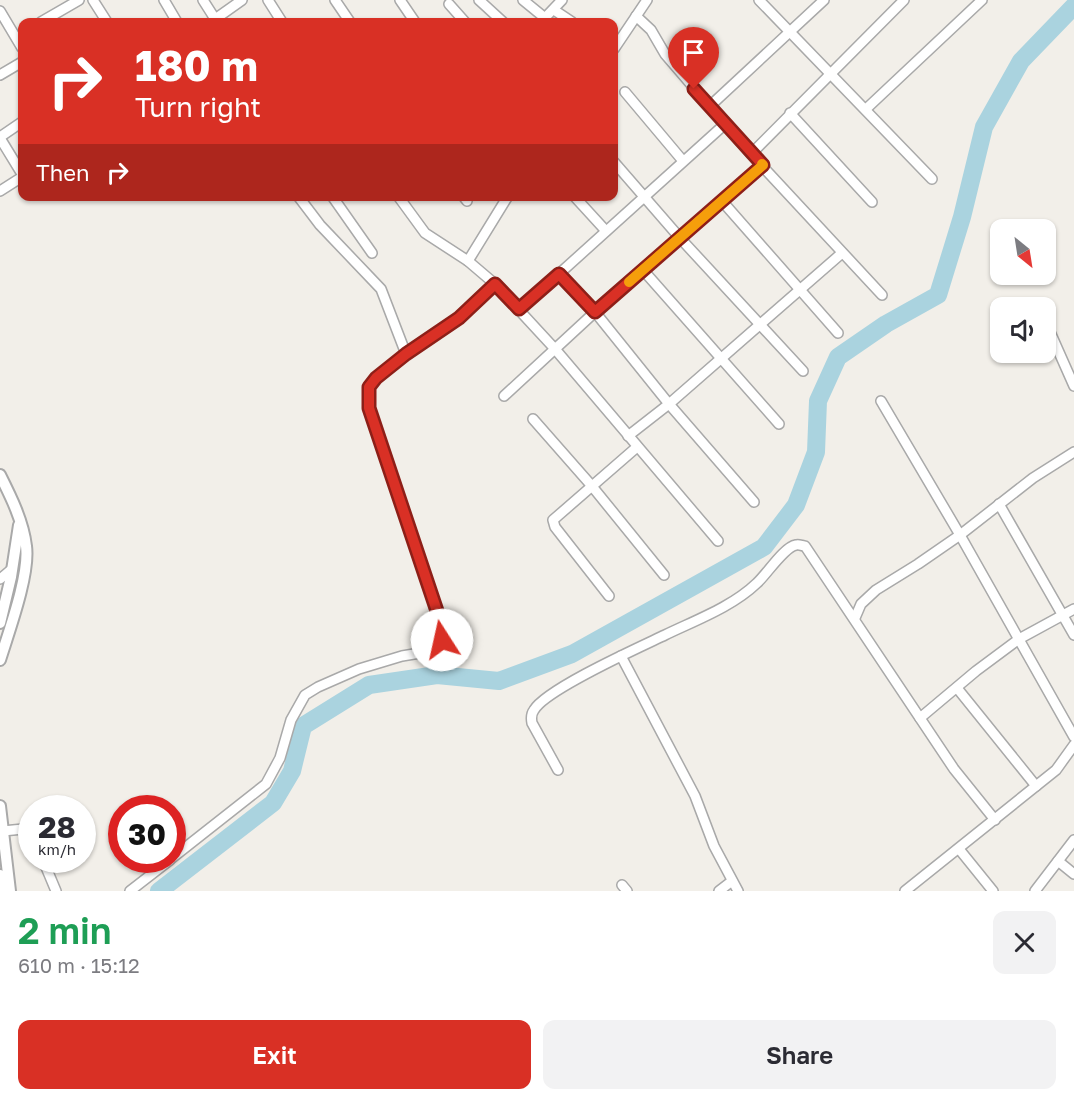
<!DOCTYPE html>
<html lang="en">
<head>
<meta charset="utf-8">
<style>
  :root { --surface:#fff; --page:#f2f2f3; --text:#2b2b33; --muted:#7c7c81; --accent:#d93025 }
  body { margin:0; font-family:"Golos Text",sans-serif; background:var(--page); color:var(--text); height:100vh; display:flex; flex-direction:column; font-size:22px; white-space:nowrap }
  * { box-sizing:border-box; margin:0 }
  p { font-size:20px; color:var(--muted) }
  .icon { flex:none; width:33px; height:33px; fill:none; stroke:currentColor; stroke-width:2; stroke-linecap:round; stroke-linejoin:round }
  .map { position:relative; height:891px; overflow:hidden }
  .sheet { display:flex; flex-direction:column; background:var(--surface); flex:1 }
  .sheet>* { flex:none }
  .banner { position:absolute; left:18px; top:18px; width:600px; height:183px; border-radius:12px; box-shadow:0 2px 4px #0004; background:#d93025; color:#fff; overflow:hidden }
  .needle { width:39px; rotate:150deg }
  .buttons { position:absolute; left:990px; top:219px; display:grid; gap:12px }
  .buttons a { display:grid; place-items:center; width:66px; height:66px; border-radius:12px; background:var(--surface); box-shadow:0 2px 4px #0004; font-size:30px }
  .speed { position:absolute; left:18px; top:795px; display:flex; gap:12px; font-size:30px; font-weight:700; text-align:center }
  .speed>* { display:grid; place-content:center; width:78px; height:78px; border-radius:50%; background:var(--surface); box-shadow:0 2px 4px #0004; line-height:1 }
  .speed small { font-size:15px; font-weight:400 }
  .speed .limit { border:9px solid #d22; background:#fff; color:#111 }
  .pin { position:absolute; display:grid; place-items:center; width:51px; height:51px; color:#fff; margin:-62px -26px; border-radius:50% 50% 50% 0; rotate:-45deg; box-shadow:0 0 6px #0007 }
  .pin .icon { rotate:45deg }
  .me { position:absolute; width:66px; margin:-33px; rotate:350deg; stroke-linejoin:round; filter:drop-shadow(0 0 4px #0008) }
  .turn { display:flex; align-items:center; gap:21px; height:126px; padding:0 18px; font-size:27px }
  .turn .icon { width:78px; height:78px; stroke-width:2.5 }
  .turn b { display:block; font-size:42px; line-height:51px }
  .then { display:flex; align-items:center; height:57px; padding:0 18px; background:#0003; gap:12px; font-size:22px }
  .round { display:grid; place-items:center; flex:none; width:63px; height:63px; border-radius:12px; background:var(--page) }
  .overview { display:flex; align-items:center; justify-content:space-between; height:102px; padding:0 18px }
  h1 { font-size:36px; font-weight:600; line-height:45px; color:#1e9e55 }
  .button { display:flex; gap:12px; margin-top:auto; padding:12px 18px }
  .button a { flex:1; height:69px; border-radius:12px; background:var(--accent); color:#fff; font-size:24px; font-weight:600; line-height:69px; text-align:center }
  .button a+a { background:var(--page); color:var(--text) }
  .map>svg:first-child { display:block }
</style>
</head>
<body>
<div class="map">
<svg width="1074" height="891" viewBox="0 0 1074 891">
  <rect width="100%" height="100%" fill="#f2efe9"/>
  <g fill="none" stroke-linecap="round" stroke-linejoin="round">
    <polyline stroke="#aad3df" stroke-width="18" points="159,891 273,803 292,771 303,726 369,685 437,675 499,681 572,654 764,547 796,505 816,452 818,401 838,357 886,324 938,295 962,217 984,127 1021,61 1074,6"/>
    <g stroke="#a9a9a9" stroke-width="12">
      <g id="minor">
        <polyline points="93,0 107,22"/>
        <polyline points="164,0 177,22"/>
        <polyline points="203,0 217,22"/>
        <polyline points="268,0 282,22"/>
        <polyline points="335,0 350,22"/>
        <polyline points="400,0 415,22"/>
        <polyline points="479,0 503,22"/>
        <polyline points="523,0 545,18"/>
        <polyline points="759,0 932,179"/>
        <polyline points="449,4 465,22"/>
        <polyline points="554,10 572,22"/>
        <polyline points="0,11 22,48"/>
        <polyline points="636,16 651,30 665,54 751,154 882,295"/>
        <polyline points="41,22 79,0"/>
        <polyline points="211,22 242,0"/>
        <polyline points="541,22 562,0"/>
        <polyline points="614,49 647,0"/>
        <polyline points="0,75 22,62"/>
        <polyline points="625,92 683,161"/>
        <polyline points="710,106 824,0"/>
        <polyline points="866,109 982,0"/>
        <polyline points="790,113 872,202"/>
        <polyline points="0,137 22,122"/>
        <polyline points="0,138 22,174"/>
        <polyline points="751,154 904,0"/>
        <polyline points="614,162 680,238 803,371"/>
        <polyline points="0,191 22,177"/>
        <polyline points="298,196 320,225 381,289 406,354"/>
        <polyline points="332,196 372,253"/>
        <polyline points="398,196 425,233 468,261 495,284 555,349 718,541"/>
        <polyline points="463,196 467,201"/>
        <polyline points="574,196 606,231"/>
        <polyline points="722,201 838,333"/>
        <polyline points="468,261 508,196"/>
        <polyline points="643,270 779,424"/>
        <polyline points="559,274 595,312 669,404 754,502"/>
        <polyline points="519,310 725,124"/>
        <polyline points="1046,323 1074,386"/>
        <polyline points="504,396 595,312 763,165"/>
        <polyline points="881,401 960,535 1074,737"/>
        <polyline points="533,419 591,485 664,575"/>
        <polyline points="628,436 669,404 842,253"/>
        <polyline points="999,504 1074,635"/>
        <polyline points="0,579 12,569"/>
        <polyline points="609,596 555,527 553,520 637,447"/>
        <polyline points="855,618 861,604 876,590 918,564 960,535 1033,478 1074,452"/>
        <polyline points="621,656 695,796 714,846 738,891"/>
        <polyline points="957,688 1036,786"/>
        <polyline points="920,718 976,671 1019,639 1074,609"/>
        <path d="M558 770 532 723C531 718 531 714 534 710 546 689 640 647 665 635 696 620 732 607 757 583 767 574 784 547 796 545 799 544 802 546 805 546L954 769 995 820"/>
        <polyline points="3,831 23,829 32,833"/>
        <polyline points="959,849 993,891"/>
        <polyline points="172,858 266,784 280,758 291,720 305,695 318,687 359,669 402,656 426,652 436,647 442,640 443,629 369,408 369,387 376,378 406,354 458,318 495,284"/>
        <polyline points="43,860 56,891"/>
        <polyline points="1058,861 1074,874"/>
        <polyline points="622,885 627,891"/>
        <polyline points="130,891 170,860"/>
        <polyline points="719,891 732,881"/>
        <polyline points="905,891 1056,770 1074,745"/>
        <polyline points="1035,891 1074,840"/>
      </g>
    </g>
    <g stroke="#a9a9a9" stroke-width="14">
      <g id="tertiary">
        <path d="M0 475C11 497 23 521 26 546 30 574 9 631 0 660"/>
        <polyline points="0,623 11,577 19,525"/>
        <polyline points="0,806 10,891"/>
        <polyline points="0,875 2,891"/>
      </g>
    </g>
    <use href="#minor" stroke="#fff" stroke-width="9"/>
    <use href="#tertiary" stroke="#fff" stroke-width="10"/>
  </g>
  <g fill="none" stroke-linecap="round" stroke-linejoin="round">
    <g stroke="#8d1f18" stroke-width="15">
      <polyline id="route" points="442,640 443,629 369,408 369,387 376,378 406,354 459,318 495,284 519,309 559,274 595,312 763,165 694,89"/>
    </g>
    <use href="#route" stroke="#d93025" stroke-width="10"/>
    <polyline stroke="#f59e0b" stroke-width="10" points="629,282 763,165 762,164"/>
  </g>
</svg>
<div class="buttons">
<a><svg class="needle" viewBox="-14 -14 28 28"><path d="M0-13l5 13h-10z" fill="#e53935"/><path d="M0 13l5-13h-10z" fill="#7c7c81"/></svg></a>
<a><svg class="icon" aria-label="sound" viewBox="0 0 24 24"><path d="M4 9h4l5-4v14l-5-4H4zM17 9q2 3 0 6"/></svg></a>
</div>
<div class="speed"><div>28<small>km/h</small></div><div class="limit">30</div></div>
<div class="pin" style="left:694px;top:89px;background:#d93025"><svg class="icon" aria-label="arrive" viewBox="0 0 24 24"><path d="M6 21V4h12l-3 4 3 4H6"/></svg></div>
<svg class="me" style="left:442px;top:640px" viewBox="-20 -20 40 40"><circle r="19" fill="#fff"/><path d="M0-13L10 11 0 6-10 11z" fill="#d93025"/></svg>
<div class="banner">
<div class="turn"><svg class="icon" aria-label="right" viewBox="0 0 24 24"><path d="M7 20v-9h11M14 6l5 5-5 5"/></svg><div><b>180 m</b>Turn right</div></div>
<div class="then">Then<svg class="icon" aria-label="right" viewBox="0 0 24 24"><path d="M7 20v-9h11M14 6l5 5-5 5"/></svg></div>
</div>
</div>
<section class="sheet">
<div class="overview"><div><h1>2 min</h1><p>610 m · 15:12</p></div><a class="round"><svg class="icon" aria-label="close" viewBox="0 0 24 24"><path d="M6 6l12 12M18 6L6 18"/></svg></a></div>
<div class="button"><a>Exit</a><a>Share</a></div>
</section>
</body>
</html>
